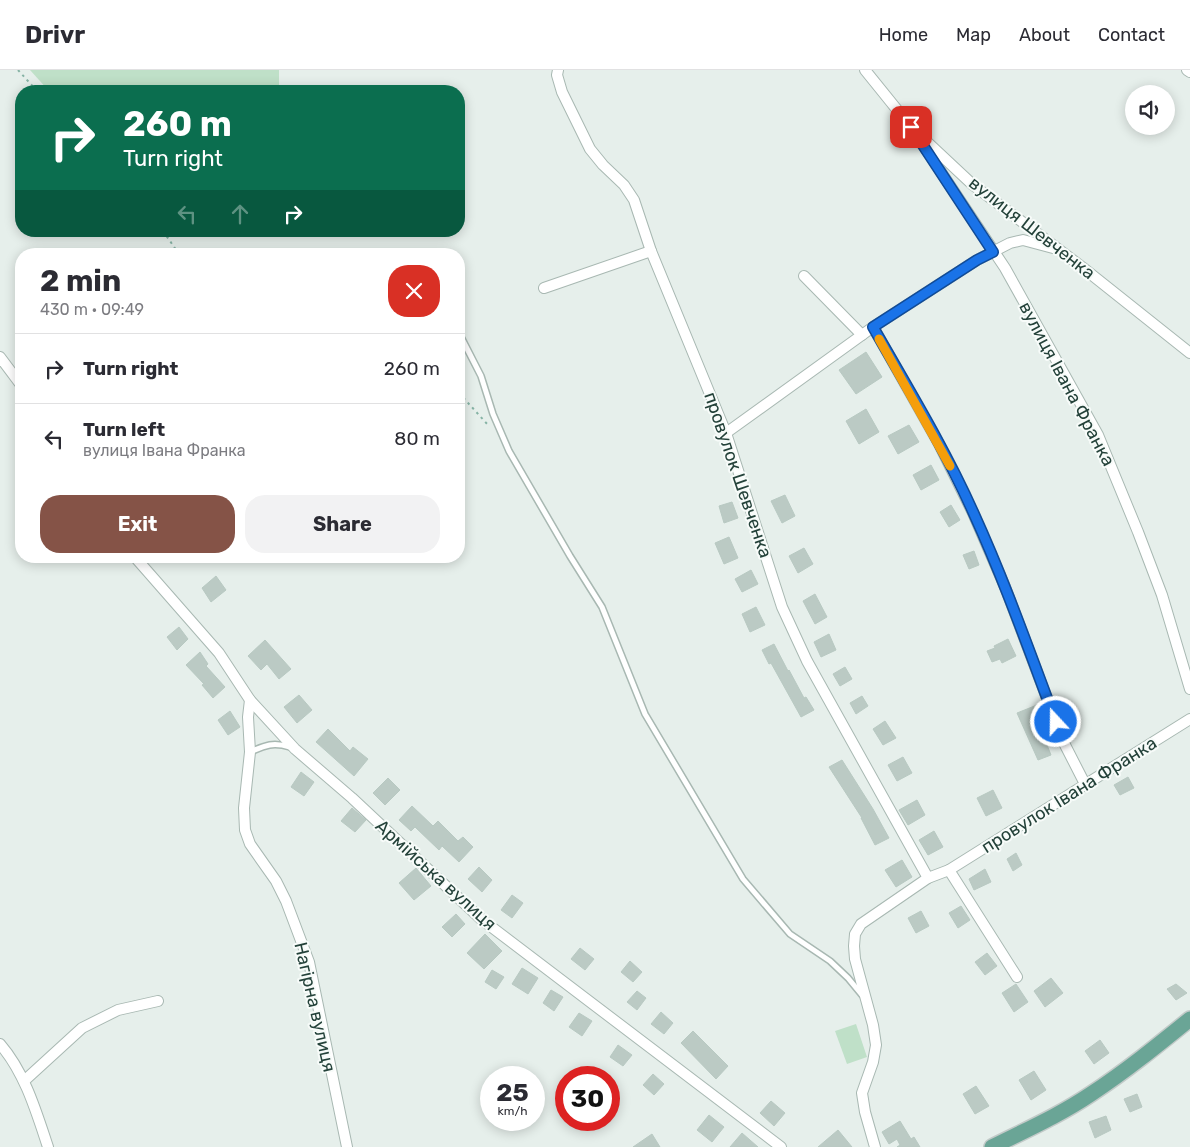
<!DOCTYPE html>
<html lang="en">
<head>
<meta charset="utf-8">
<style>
  :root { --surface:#fff; --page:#f2f2f3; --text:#2b2b33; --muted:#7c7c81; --line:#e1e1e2; --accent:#855347 }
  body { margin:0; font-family:Rubik,sans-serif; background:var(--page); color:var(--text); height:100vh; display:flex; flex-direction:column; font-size:19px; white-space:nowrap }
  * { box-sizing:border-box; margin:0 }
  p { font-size:16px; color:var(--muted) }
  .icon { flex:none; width:28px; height:28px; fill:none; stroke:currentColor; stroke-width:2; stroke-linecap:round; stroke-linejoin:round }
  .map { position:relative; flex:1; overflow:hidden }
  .details { position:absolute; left:15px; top:178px; width:450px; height:315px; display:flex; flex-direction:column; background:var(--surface); border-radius:20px; box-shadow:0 2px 12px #0003 }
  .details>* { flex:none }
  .hud { position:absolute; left:15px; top:15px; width:450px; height:152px; border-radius:20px; box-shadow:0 2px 12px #0003; background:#0b6e4f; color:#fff; overflow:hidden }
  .fabs { position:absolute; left:1125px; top:15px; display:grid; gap:10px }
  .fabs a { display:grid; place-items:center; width:50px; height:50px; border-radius:50%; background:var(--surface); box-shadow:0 2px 12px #0003; font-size:25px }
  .speed { position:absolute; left:480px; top:996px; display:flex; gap:10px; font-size:25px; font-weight:700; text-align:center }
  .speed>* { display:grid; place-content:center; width:65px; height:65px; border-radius:50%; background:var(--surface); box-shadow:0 2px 12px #0003; line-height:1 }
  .speed small { font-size:12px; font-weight:400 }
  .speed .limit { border:8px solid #d22; background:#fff; color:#111 }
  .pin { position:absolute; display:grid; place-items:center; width:42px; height:42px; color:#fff; margin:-21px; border-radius:10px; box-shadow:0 2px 8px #0006 }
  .me { position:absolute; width:55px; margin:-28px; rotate:339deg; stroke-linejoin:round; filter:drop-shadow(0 0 4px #0008) }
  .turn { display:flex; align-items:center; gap:18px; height:105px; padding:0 25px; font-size:22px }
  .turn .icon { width:65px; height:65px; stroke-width:2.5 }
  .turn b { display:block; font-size:35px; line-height:42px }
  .lanes { display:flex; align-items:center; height:48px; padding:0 25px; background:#0003; justify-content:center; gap:25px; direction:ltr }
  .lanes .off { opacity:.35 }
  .round { display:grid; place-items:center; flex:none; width:52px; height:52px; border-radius:20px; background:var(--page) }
  .head { display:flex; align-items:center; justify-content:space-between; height:85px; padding:0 25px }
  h1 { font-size:30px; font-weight:700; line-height:38px }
  .action { display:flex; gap:10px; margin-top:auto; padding:10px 25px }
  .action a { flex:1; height:58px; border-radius:20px; background:var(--accent); color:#fff; font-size:20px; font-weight:700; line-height:58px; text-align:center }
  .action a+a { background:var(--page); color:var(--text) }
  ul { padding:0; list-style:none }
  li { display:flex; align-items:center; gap:15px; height:70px; padding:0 25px; border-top:1px solid var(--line) }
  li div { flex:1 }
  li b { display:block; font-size:19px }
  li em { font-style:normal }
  header { display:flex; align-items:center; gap:30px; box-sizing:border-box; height:70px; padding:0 25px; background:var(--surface); border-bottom:1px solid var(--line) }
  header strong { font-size:24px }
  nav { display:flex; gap:28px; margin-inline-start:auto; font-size:18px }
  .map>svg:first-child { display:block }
</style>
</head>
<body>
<header>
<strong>Drivr</strong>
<nav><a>Home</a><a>Map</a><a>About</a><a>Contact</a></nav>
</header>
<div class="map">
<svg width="1190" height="1077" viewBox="0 0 1190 1077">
  <rect width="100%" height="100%" fill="#e6efeb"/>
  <g fill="#bfe0c8">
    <polygon points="30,0 279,0 279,21 49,21"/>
    <polygon points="856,954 867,987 847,994 835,961"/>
  </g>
  <g fill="#bbcac4" stroke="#b8c9c2">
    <polygon points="866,282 882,307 856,324 839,300"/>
    <polygon points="866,339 879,362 859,374 846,351"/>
    <polygon points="909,355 919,372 898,384 888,366"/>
    <polygon points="931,395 939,410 921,420 913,405"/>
    <polygon points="785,425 795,446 782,453 771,431"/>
    <polygon points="732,432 738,448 724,453 719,436"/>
    <polygon points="951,435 960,450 949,457 940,442"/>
    <polygon points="729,467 738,488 724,494 715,473"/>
    <polygon points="804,478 813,494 798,503 789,486"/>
    <polygon points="974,481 979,495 969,499 963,485"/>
    <polygon points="751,500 758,514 742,522 735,509"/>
    <polygon points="216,506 226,520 211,532 202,518"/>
    <polygon points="815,524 827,547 815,554 803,531"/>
    <polygon points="756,537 765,555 750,562 742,544"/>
    <polygon points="179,557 188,569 177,580 167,567"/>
    <polygon points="829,564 836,580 821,587 814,572"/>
    <polygon points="1008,569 1016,586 1002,593 1000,589 992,592 987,581 995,578 994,576"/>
    <polygon points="265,570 291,599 279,609 267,594 261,600 248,586"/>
    <polygon points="774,574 788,601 789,600 804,628 806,627 814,640 801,647 771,593 769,594 762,580"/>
    <polygon points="200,582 208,594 206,596 225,617 213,628 202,615 204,614 186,595"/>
    <polygon points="845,597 852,609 840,616 833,604"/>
    <polygon points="299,625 312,640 297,653 284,637"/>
    <polygon points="862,626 868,636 856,644 850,633"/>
    <polygon points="1037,635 1044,653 1039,655 1051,685 1038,690 1017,643"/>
    <polygon points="230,641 240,657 228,665 218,650"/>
    <polygon points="885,651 896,668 883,675 873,659"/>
    <polygon points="328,659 350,681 353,677 368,689 354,706 316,672"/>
    <polygon points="903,687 912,703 897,711 888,695"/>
    <polygon points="842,690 873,739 889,768 875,775 861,748 862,748 829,697"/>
    <polygon points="301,702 314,712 304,726 291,717"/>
    <polygon points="1128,707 1134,718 1120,725 1114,715"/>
    <polygon points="388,708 400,720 385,735 373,723"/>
    <polygon points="993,720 1002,738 986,746 977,728"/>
    <polygon points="917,730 925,745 908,755 899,740"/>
    <polygon points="412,736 433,756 438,751 458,771 463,767 473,777 459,792 442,776 439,780 415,757 411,761 399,750"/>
    <polygon points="352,738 366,750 355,762 341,751"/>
    <polygon points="934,761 943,777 928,785 919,770"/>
    <polygon points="1016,783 1022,795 1013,801 1007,789"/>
    <polygon points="902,790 912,807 896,817 885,800"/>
    <polygon points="479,797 492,810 482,822 468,809"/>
    <polygon points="416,798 431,816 414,830 399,813"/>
    <polygon points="985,799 991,812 974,820 969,809"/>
    <polygon points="512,825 523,833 512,848 501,840"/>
    <polygon points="961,836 970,850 958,858 949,843"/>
    <polygon points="921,841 929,856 916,863 908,848"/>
    <polygon points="456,844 465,854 452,867 442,857"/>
    <polygon points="485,864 502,881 484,899 467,883"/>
    <polygon points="580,878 594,889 585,900 571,889"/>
    <polygon points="987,883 997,896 985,905 975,892"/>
    <polygon points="630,891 642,902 633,912 621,902"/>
    <polygon points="522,898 538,908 528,924 512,914"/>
    <polygon points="492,900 504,907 496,919 485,912"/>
    <polygon points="1051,908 1063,923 1045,937 1034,921"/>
    <polygon points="1016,914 1028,932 1014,942 1002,923"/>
    <polygon points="1176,914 1187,923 1176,930 1167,919"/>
    <polygon points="551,920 563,927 554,941 543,933"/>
    <polygon points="637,921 646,928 637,940 627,932"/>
    <polygon points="661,942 673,953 664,964 651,954"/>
    <polygon points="579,943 592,951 582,966 569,957"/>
    <polygon points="693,961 728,996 716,1009 681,973"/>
    <polygon points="1100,970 1109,983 1094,994 1085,981"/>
    <polygon points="618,975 632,985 623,996 610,987"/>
    <polygon points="1034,1001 1046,1020 1031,1030 1019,1010"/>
    <polygon points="653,1004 664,1014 654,1025 643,1015"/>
    <polygon points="976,1016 989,1036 975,1044 963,1024"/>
    <polygon points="1137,1024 1142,1037 1130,1042 1124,1029"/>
    <polygon points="771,1031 785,1043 774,1056 760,1043"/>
    <polygon points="709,1045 724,1057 712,1072 697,1060"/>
    <polygon points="1106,1046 1111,1060 1095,1068 1089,1052"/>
    <polygon points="900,1051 911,1069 914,1067 920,1077 897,1077 900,1075 897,1069 889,1074 882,1062"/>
    <polygon points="838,1060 852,1077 818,1077"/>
    <polygon points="742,1063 758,1077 730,1077"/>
    <polygon points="652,1064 660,1077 633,1077"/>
  </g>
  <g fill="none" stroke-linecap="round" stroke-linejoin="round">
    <g stroke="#a8b8b2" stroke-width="8">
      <g id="lane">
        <polyline points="459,263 481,306 493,344 509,381 570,486 602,537 645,644 743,809 790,864 830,891 848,908 862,925"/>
        <path d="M250 682C266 675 273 672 290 677"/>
      </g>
    </g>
    <g stroke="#a8b8b2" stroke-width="12">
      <g id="street">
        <polyline points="558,0 557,5 562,22 590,79 603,95 624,115 634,130 651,181 726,363 782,537 807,591 928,808"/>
        <polyline points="865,0 911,57 973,115 1082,197 1190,283"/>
        <polyline points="1187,0 1190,2"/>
        <polyline points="911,57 1005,198 1098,365 1138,462 1162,525 1190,619"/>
        <polyline points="804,206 862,265"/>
        <polyline points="544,218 651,181"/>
        <polyline points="873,257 939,374 973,443 1005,517 1063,671 1085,714"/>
        <polyline points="0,287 21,315"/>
        <polyline points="726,363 873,257 977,190 1010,173 1023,170 1053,178"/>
        <polyline points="134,486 219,583 250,630 295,679 352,728 481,849 781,1077"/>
        <polyline points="250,630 248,647 250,682 244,738 245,760 250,774 276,811 286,831 309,892 347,1077"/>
        <polyline points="949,800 1017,907"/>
        <path d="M0 974C25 1003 36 1041 48 1077"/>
        <polyline points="24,1011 82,958 118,940 158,931"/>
        <polyline points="875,1077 865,1042 862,1023 873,992 876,975 873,955 855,889 854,876 855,864 861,854 928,808 949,800 1190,649"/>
      </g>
    </g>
    <g stroke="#c2cac8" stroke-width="18">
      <path id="primary" d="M992 1077C1026 1060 1060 1045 1091 1024 1126 1001 1158 975 1190 949"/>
    </g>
    <g stroke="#86b3a5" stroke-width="2" stroke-dasharray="2.5 4" stroke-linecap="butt">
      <polyline points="18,0 37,21"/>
      <polyline points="163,161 179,184"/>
      <polyline points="459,323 489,356"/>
    </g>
    <use href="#lane" stroke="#fff" stroke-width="5"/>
    <use href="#street" stroke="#fff" stroke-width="10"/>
    <use href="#primary" stroke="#6aa596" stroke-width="15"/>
  </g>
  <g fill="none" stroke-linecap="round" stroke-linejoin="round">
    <g stroke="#114b97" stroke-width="12">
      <path id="route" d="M911 57 993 182 977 190 873 257C908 318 945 379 974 444 1005 512 1030 583 1056 652"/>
    </g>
    <use href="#route" stroke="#1a73e8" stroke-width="9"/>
    <polyline stroke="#f59e0b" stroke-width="9" points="879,269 950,396"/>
  </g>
  <g text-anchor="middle" stroke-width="4" stroke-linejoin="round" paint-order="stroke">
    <g font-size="18" fill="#24423a" stroke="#f7fbf9">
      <text transform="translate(1032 158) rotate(38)" y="6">вулиця Шевченка</text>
      <text transform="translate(1067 314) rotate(62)" y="6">вулиця Івана Франка</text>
      <text transform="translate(738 405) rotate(71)" y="6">провулок Шевченка</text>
      <text transform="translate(1069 725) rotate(-32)" y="6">провулок Івана Франка</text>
      <text transform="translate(436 805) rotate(42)" y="6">Армійська вулиця</text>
      <text transform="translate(315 937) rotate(77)" y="6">Нагірна вулиця</text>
    </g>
  </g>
</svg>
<div class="fabs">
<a><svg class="icon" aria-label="sound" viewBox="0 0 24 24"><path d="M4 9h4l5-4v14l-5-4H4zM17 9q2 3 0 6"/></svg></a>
</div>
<div class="speed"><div>25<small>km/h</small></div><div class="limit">30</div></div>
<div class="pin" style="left:911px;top:57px;background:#d93025"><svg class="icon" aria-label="arrive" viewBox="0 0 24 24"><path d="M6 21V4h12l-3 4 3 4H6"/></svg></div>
<svg class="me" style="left:1056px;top:652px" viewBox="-20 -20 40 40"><circle r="17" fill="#1a73e8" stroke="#fff" stroke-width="3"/><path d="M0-11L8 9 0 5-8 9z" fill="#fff"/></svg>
<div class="hud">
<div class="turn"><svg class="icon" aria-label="right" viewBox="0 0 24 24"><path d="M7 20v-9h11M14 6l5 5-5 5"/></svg><div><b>260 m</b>Turn right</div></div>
<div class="lanes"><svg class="icon off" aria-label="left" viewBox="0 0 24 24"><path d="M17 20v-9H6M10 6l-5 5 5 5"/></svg><svg class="icon off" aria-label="ahead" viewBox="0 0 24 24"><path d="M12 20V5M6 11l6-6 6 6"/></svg><svg class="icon" aria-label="right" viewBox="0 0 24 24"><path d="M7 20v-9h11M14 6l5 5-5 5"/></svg></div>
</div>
<section class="details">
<div class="head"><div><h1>2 min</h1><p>430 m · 09:49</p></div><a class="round" style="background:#d93025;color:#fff"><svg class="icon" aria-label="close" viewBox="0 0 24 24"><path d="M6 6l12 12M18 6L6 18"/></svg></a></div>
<ul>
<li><svg class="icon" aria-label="right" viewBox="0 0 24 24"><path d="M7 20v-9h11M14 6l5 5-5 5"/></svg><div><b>Turn right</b></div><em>260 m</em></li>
<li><svg class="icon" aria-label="left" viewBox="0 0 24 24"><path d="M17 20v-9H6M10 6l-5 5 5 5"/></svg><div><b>Turn left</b><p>вулиця Івана Франка</p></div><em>80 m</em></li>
</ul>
<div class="action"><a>Exit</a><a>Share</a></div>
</section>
</div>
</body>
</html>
